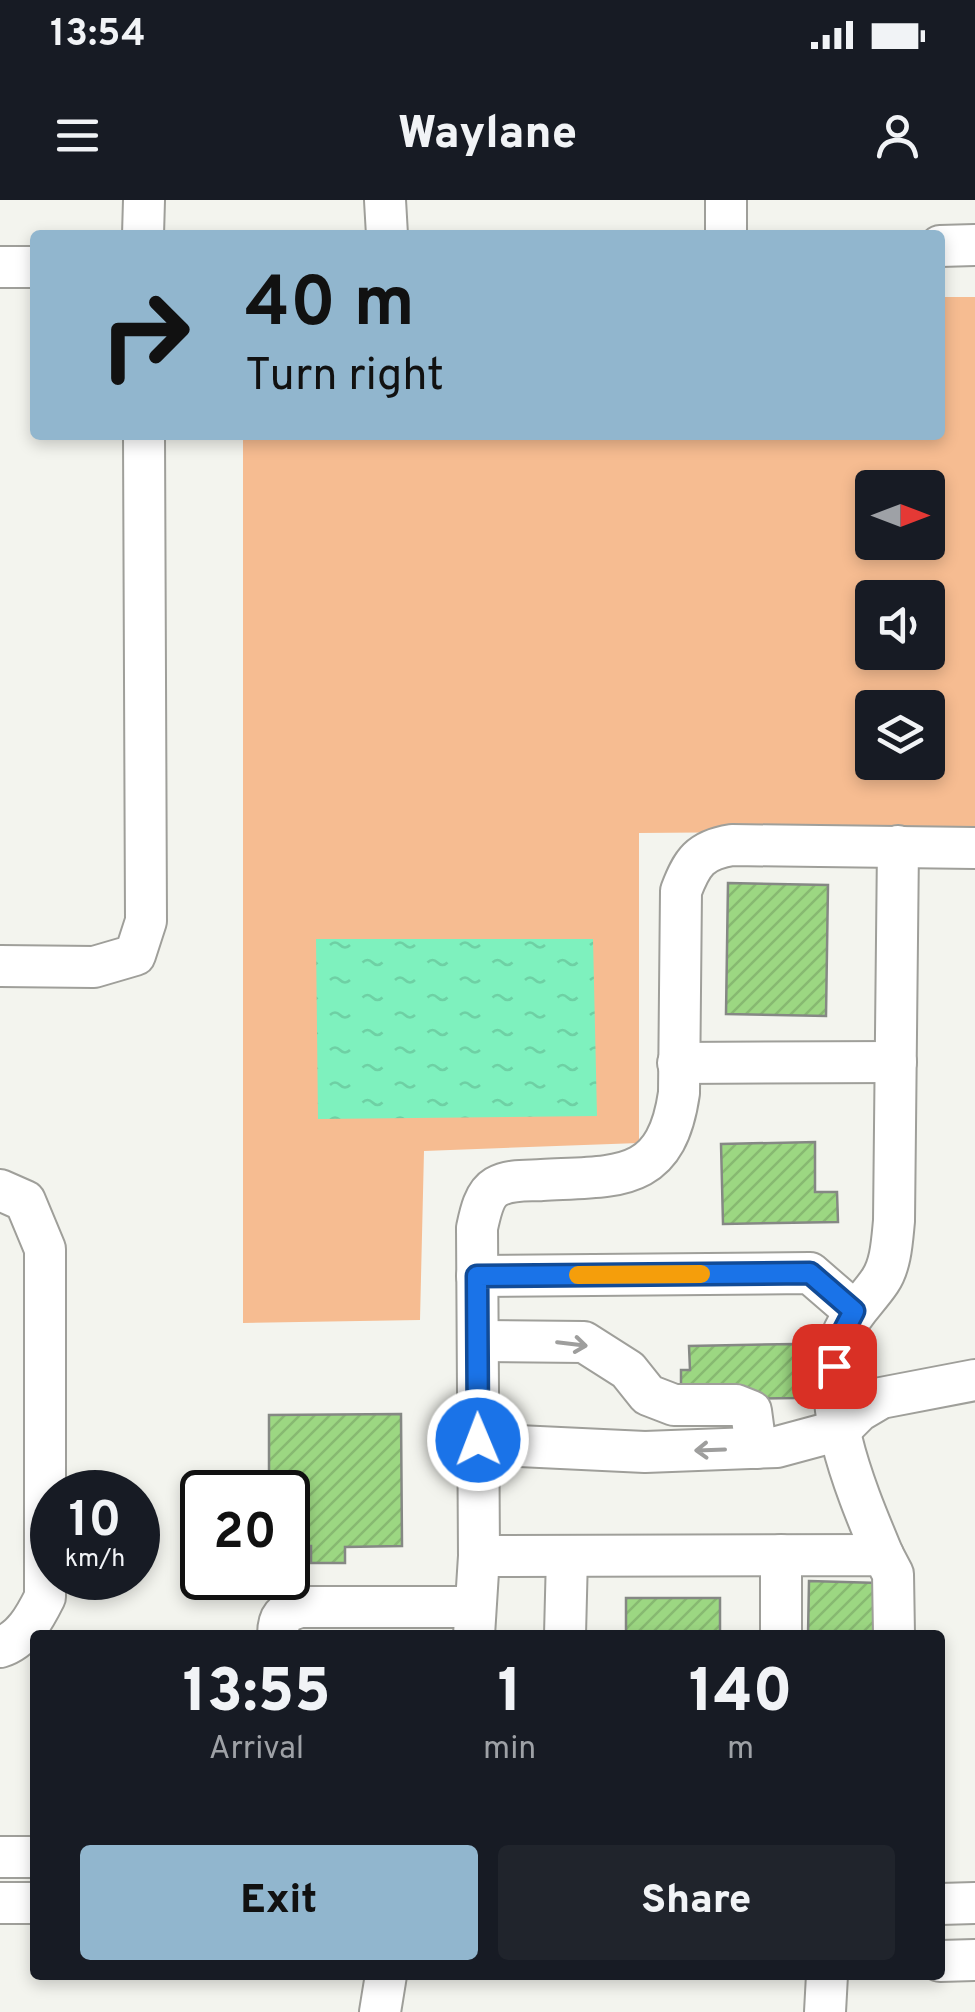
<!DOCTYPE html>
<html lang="en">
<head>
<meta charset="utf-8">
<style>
  :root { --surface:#171b24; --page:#20242c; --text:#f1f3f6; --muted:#9ea1a6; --accent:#91b6ce }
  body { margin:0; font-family:Overpass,sans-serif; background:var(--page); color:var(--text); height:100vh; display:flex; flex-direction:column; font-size:38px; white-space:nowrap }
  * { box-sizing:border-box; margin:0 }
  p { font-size:32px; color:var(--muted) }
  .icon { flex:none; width:55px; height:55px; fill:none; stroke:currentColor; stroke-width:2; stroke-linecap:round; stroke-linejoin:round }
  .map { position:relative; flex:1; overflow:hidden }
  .panel { position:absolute; left:30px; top:1430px; width:915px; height:350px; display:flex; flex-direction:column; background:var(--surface); border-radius:10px; box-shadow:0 5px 15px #0003 }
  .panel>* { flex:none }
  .banner { position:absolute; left:30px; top:30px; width:915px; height:210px; border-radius:10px; box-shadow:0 5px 15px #0003; background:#91b6ce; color:#111; overflow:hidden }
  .needle { width:65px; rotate:90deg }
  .controls { position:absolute; left:855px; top:270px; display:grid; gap:20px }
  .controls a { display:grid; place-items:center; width:90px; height:90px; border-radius:10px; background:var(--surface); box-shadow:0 5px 15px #0003; font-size:50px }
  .speed { position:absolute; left:30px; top:1270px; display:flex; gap:20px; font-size:50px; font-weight:700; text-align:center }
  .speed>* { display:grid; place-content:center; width:130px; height:130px; border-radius:50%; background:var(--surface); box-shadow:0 5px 15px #0003; line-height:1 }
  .speed small { font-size:25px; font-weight:400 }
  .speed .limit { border:5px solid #111; border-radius:15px; background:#fff; color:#111 }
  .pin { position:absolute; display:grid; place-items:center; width:85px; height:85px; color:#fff; margin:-42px; border-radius:20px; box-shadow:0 5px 15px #0006 }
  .me { position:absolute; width:110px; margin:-55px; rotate:359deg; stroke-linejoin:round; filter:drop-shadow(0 0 8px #0008) }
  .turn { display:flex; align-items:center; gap:35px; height:210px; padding:0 50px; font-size:45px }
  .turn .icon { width:130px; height:130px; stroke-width:2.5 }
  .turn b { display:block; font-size:70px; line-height:85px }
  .eta { display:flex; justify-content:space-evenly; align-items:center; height:170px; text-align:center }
  .eta b { font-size:60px; font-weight:800; line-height:70px }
  .button { display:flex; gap:20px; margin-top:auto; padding:20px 50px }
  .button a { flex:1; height:115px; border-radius:10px; background:var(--accent); color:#111; font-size:40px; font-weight:800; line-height:115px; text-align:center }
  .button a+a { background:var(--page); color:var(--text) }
  .status { display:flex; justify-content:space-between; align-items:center; height:70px; padding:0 50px; background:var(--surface); direction:ltr }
  .status svg { height:28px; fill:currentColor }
  header { display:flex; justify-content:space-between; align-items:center; height:130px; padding:0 50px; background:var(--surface); font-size:45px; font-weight:800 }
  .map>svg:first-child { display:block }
</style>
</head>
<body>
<div class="status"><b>13:54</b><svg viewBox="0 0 49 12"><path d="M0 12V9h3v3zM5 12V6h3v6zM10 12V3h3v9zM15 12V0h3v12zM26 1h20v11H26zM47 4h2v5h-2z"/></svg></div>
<header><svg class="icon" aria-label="menu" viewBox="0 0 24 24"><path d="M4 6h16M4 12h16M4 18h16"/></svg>Waylane<svg class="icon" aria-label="person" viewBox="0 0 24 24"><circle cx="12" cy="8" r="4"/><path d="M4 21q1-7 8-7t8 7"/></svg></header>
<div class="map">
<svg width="975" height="1812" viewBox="0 0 975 1812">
  <defs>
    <pattern id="water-ripples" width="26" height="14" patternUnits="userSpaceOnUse" patternTransform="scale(2.5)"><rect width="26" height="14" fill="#7ef1be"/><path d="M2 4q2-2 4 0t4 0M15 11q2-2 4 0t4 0" fill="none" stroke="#6ed0a4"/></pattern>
    <pattern id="building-hatch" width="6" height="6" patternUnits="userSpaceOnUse" patternTransform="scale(2.5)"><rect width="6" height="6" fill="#9cd782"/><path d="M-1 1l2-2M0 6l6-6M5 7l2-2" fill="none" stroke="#87b971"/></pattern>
  </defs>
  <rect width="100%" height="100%" fill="#f3f4ee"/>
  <path fill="#f6bc91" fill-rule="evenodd" d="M940 97H975V630L639 633V943L424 951 420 1120 243 1123V235H940ZM872 288H928V342H872ZM872 398H928V452H872ZM872 508H928V562H872Z"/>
  <polygon fill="url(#water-ripples)" points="316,739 593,739 597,916 318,919"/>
  <g fill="url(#building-hatch)" stroke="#858884" stroke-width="2.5">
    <polygon points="728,683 828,685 826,816 726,814"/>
    <polygon points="815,942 815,992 837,992 838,1022 723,1024 721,944"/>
    <polygon points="794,1144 795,1198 681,1200 681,1170 690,1170 689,1146"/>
    <polygon points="401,1214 402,1346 345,1347 345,1363 311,1363 311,1346 288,1346 288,1292 269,1292 269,1215"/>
    <polygon points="809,1381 879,1383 878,1435 808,1435"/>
    <rect x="626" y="1398" width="94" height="37"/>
  </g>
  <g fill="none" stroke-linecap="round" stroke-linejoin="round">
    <g stroke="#9f9f9a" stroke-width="44">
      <g id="minor">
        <polyline points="385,0 387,35"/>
        <polyline points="726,0 726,35"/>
        <polyline points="143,35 144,0"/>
        <polyline points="940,46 975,45"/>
        <polyline points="0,67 35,67"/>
        <polyline points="0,766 94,767 135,755 146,721 144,235"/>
        <polyline points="678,863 896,862"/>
        <path d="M0 990 25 1001 45 1049V1397C35 1417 23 1440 0 1447"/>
        <polyline points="477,1076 810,1073 854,1111"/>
        <polyline points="478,1141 584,1142 628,1170 648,1195 674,1205 736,1205 751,1211 756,1248"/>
        <polyline points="478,1244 645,1252 777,1247 840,1230 859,1211 881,1198 975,1180"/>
        <polyline points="781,1355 781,1435"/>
        <path d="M883 1355C858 1295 814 1195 844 1131 853 1111 868 1099 880 1081 891 1065 892 1041 894 1021L898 646"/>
        <polyline points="479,1356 883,1355 893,1374 894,1435"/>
        <path d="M278 1435C278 1417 283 1412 300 1407H475"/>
        <path d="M474 1435 479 1356 477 1028C480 1014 484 994 496 987 510 979 528 981 542 980 619 976 666 983 679 893L681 691C692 662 700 650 732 645L975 648"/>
        <polyline points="565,1435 567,1356"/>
        <polyline points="0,1657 35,1657"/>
        <polyline points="0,1703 35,1703"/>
        <polyline points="940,1704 975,1703"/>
        <polyline points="940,1761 975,1760"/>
        <polyline points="380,1812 386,1775"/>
        <polyline points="825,1812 827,1775"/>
      </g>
    </g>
    <use href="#minor" stroke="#fff" stroke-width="40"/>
  </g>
  <defs><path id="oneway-shaft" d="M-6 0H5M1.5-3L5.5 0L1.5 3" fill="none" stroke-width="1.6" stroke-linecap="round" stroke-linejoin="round" transform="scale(2.5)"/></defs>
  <g stroke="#9e9e9d">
    <use href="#oneway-shaft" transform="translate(572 1144) rotate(7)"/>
    <use href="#oneway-shaft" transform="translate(710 1250) rotate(178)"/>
  </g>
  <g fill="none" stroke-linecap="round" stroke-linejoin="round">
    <g stroke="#114b97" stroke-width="25">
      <polyline id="route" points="478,1240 477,1076 810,1073 854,1111 841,1136 834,1166"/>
    </g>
    <use href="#route" stroke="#1a73e8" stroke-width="18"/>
    <polyline stroke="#f59e0b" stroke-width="18" points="578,1075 701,1074"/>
  </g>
</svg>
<div class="controls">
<a><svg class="needle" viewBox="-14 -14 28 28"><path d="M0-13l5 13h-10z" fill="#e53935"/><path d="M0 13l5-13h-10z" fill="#9ea1a6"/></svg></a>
<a><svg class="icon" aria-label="sound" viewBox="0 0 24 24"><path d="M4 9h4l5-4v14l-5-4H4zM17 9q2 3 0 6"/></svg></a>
<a><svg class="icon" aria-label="layers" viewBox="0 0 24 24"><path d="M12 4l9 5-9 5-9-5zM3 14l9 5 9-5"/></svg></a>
</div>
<div class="speed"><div>10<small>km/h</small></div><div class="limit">20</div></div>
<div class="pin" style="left:834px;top:1166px;background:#d93025"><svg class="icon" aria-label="arrive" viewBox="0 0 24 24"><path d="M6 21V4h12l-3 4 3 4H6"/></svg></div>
<svg class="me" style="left:478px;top:1240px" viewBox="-20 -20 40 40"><circle r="17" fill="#1a73e8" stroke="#fff" stroke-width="3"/><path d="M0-11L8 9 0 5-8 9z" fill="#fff"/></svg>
<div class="banner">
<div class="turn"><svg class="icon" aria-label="right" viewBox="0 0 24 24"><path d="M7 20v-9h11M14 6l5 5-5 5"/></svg><div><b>40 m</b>Turn right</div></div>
</div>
<section class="panel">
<div class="eta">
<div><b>13:55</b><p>Arrival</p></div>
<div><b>1</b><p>min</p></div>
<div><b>140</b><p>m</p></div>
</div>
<div class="button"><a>Exit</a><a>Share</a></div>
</section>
</div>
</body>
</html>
